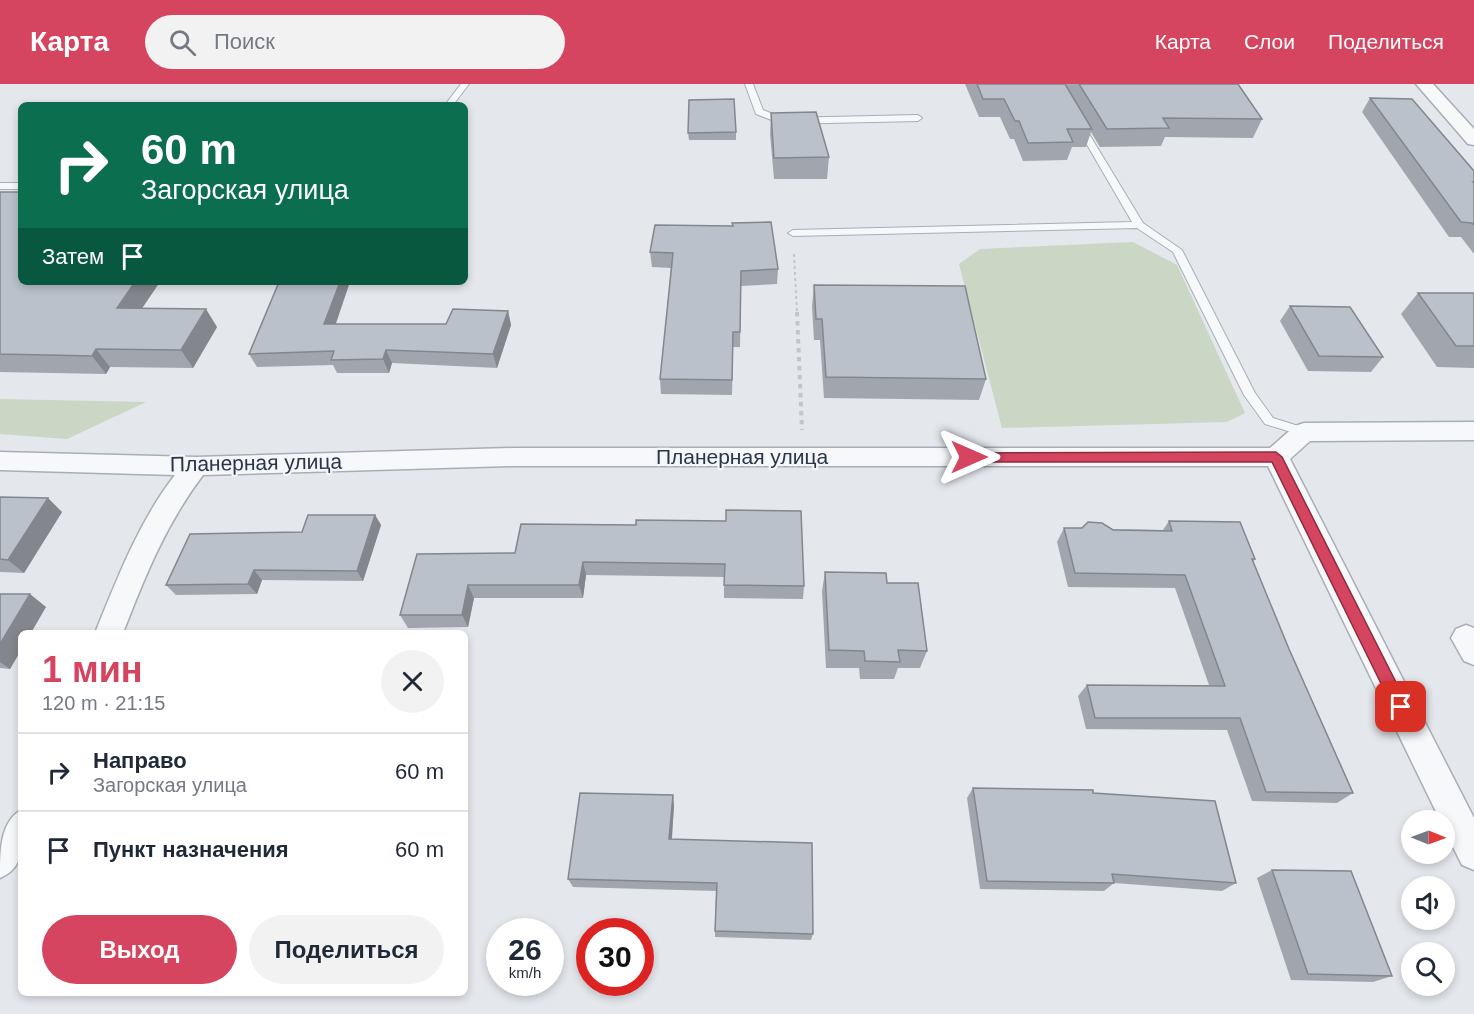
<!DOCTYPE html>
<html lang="ru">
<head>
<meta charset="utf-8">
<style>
  :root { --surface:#fff; --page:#f2f2f3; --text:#1f2937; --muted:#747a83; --line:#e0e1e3; --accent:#d5455f }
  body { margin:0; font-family:Helvetica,sans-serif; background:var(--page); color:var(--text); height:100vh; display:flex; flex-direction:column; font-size:22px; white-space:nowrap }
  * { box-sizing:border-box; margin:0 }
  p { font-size:20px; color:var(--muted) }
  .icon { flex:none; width:33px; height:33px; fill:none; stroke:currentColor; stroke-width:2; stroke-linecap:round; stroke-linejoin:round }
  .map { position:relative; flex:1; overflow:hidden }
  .sheet { position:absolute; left:18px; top:546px; width:450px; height:366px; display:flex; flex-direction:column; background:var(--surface); border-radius:9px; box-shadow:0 3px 9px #0003 }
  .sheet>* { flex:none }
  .top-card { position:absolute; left:18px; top:18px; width:450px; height:183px; border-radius:9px; box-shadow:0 3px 9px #0003; background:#0b6e4f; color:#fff; overflow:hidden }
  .needle { width:39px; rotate:91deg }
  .fabs { position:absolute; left:1401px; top:726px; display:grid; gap:12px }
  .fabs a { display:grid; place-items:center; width:54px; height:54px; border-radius:50%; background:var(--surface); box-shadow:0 3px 9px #0003; font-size:30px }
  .speed { position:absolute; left:486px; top:834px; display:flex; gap:12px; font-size:30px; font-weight:700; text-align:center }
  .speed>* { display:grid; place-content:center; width:78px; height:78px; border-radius:50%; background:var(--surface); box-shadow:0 3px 9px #0003; line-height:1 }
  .speed small { font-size:15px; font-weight:400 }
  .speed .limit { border:9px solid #d22; background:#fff; color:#111 }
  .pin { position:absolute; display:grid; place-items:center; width:51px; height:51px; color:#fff; margin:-26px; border-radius:12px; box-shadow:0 3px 9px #0006 }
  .me { position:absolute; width:66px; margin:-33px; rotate:90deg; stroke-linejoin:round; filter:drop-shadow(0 0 4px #0008) }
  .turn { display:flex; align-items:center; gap:21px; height:126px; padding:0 24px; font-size:27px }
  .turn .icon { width:78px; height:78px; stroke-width:2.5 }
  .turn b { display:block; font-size:42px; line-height:51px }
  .then { display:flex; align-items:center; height:57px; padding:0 24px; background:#0003; gap:12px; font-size:22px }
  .round { display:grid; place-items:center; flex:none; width:63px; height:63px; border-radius:32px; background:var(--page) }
  .overview { display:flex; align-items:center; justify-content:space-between; height:102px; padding:0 24px }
  h1 { font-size:36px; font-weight:700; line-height:45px; color:var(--accent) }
  .primary-button { display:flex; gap:12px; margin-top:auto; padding:12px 24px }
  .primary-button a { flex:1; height:69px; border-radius:36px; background:var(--accent); color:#fff; font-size:24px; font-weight:700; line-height:69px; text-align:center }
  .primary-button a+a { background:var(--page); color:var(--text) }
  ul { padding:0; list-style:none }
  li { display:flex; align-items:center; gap:18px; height:78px; padding:0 24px; border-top:2px solid var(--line) }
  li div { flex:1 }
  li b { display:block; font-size:22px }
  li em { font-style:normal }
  header { display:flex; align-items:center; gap:36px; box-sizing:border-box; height:84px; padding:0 30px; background:var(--accent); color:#fff }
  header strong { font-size:28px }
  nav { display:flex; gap:33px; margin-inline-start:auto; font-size:21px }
  .search { width:420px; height:54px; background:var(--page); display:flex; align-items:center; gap:15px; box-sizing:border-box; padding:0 21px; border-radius:33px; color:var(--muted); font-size:22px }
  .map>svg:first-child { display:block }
</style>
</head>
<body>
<header>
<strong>Карта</strong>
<div class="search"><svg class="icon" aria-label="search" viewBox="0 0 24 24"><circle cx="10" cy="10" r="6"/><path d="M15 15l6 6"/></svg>Поиск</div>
<nav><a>Карта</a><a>Слои</a><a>Поделиться</a></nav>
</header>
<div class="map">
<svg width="1474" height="930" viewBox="0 0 1474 930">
  <rect width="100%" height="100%" fill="#e4e7ec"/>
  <g fill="#cad7c4">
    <polygon points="1133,158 1177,181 1245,329 1227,338 1002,344 959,180 980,165"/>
    <polygon points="0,315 146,318 67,355 0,350"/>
  </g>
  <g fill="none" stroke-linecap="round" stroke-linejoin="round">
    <g stroke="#a8aeb7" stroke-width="2">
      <g id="service">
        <polygon points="461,0 469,0 453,21 445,21"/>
        <polygon points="745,0 753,0 763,26 783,34 918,31 922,34 918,37 782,40 756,30"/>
        <polygon points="1076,38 1083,40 1143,139 1182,166 1255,309 1273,334 1308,345 1310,348 1308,351 1304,352 1265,340 1244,311 1173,168 1137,144 793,152 788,149 793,146 1132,138 1075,40"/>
        <rect x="0" y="99" width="21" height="6"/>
      </g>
    </g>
    <g stroke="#a8aeb7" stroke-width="3">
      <g id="minor">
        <polygon points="1416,0 1433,0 1474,45 1474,61 1468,60"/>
        <path d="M1474 338V356L1310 357 1290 375 1474 734V786L1462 781 1444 745V736H1440L1268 382H513L203 391C166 440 145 492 123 549H95C117 495 139 437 175 391L0 386V368L196 373 513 364H1270L1295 342 1304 339Z"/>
        <polygon points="1466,541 1474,544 1474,581 1464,577 1451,554 1456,545"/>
        <path d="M21 726C21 753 29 782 0 794 0 767 0 738 21 726Z"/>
      </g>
    </g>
    <polyline stroke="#c2c5cb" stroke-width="2" stroke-dasharray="3 3" stroke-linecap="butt" points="794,170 797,229"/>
    <polyline stroke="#c2c5cb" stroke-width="4" stroke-dasharray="4.5 4.5" stroke-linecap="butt" points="797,228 802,346"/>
    <use href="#service" fill="#f7f8fa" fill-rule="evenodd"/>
    <use href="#minor" fill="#f7f8fa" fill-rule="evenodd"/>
  </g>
  <g fill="#a1a6ae">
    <polygon points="965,0 1238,0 1262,35 1253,54 1165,53 1161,62 1100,63 1091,48 1086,63 1072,63 1067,76 1023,77 1014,55 1010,55 1000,33 979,33"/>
    <polygon points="1370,14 1474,87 1474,170 1461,153 1449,153 1362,28"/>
    <polygon points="771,29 829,73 827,95 774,95 770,50"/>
    <polygon points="736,48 736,56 689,56 688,49"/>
    <polygon points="0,108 142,224 217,243 193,284 110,283 106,290 0,288"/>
    <polygon points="655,141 778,185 777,200 741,202 740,263 733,263 732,311 661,310 660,295 671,184 652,183 650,168"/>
    <polygon points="814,201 986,295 979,316 824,314 820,256 814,256 812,222"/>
    <polygon points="1418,209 1474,209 1474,284 1437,283 1401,230"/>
    <polygon points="1290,222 1383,273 1371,288 1308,287 1280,237"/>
    <polygon points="508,227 511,241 497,284 392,279 389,289 337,289 333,281 257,283 249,270 336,240 446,240"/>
    <polygon points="0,413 62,428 24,489 0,488"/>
    <polygon points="375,431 381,441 363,497 262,496 257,510 176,511 166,501 302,448"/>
    <polygon points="1169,437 1255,475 1253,478 1289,565 1353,709 1337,719 1252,717 1227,646 1086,645 1078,612 1087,601 1209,601 1175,504 1068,503 1057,458 1064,444 1163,446"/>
    <polygon points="636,441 804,502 803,515 724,514 724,493 586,491 583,514 474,514 468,543 408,544 400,531 515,469"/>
    <polygon points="825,488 887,499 927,567 920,584 898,584 894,595 860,595 859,584 826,584 822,507"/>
    <polygon points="0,510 46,523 21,549 21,566 10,585 0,584"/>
    <polygon points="973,704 1093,709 1236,799 1222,807 1114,799 1104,807 980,805 967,714"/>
    <polygon points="674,721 672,755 813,850 811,856 715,853 715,847 716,807 573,803 568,795"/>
    <polygon points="1272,786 1392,892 1373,898 1291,896 1257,794"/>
  </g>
  <g fill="#83878d">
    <polygon points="465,132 468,141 465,148"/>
    <polygon points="135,198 160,198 130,242 117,224"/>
    <polygon points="340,198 350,198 331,254 324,240"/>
    <polygon points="206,225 217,243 193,284 181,266"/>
    <polygon points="508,227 511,241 497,284 493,270"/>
    <polygon points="96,265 110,283 106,290 92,272"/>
    <polygon points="386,266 392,279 389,289 383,275"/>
    <polygon points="48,414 62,428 24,489 8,476"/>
    <polygon points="375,431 381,441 363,497 357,487"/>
    <polygon points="583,478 586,491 583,514 579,501"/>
    <polygon points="254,486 262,496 257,510 248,500"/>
    <polygon points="468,501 474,514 468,543 462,531"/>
    <polygon points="30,510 46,523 31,549 21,549 21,566 10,585 0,578 0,560"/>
    <polygon points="673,711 674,721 671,764 669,755"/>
  </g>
  <g fill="#bbc1ca" stroke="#83878d" stroke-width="1.5">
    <polygon points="977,0 1065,0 1092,45 1067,45 1073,58 1028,59 1019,37 1015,37 1004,15 983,15"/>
    <polygon points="1079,0 1238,0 1262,35 1163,34 1169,44 1107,45"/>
    <polygon points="1370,14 1412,15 1474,87 1474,98 1473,98 1474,99 1474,141 1472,139 1461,138"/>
    <polygon points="734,15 736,48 688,49 689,16"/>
    <polygon points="816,28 829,73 774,74 771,29"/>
    <polygon points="0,108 21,108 21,198 135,198 117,224 206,225 181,266 96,265 92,272 0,270"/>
    <polygon points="771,138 778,185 741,187 740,248 733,248 732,296 660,295 673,169 650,168 655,141 733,142 732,139"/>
    <polygon points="279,198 340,198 324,240 446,240 453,225 508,227 493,270 386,266 383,275 331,276 334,267 249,270"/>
    <polygon points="814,201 965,202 986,295 826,293 822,235 816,235"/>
    <polygon points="1418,209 1474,209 1474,262 1456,262"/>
    <polygon points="1290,222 1350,223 1383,273 1319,272"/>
    <polygon points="0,413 48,414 8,476 0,475"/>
    <polygon points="726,426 801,427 804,502 724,501 725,480 583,478 579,501 468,501 462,531 400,531 417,470 515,469 521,440 636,441 636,436 726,437"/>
    <polygon points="308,431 375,431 357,487 254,486 248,500 166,501 190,450 302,448"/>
    <polygon points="1169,437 1240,438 1255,475 1252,475 1289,565 1353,709 1266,708 1240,634 1095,634 1087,601 1225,602 1185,491 1075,489 1064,444 1082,444 1088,438 1102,439 1113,446 1172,447"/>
    <polygon points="825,488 886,489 887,499 918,499 927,567 898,566 900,578 865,577 864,567 829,566"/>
    <polygon points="0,510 30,510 0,560"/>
    <polygon points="973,704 1093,706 1093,709 1215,717 1236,799 1112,790 1114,799 987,797"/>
    <polygon points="580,709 673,711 669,755 812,759 813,850 715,847 717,799 568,795"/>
    <polygon points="1272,786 1351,787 1392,892 1308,890"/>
  </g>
  <polygon fill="#d5455f" stroke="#8a2d3e" stroke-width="1.5" points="1276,368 1282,373 1406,618 1409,623 1406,628 1401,630 1395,628 1272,378 969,378 962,373 969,369"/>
  <g text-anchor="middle" stroke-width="4.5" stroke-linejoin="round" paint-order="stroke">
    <g font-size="21" fill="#2a3546" stroke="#f4f6f9">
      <text x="742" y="380">Планерная улица</text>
      <text transform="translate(256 379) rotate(-1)" y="7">Планерная улица</text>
    </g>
  </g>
</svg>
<div class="fabs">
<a><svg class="needle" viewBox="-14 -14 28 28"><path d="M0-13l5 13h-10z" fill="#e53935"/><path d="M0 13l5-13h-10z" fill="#747a83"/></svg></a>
<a><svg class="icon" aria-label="sound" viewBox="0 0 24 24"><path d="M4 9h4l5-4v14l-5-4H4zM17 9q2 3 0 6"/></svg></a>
<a><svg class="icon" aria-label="search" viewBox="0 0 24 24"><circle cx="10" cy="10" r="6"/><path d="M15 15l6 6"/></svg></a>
</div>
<div class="speed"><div>26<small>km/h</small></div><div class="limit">30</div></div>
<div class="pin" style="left:1401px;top:623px;background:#d93025"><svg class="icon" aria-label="arrive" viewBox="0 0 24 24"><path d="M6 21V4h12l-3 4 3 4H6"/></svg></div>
<svg class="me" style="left:969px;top:373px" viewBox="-20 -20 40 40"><path d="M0-17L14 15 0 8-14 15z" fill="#d5455f" stroke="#fff" stroke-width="4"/></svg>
<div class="top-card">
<div class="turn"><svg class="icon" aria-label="right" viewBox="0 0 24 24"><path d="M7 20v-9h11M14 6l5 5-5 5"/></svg><div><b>60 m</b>Загорская улица</div></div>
<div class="then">Затем<svg class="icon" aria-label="arrive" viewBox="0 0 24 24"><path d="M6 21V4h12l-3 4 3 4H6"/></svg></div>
</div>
<section class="sheet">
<div class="overview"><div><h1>1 мин</h1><p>120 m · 21:15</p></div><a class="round"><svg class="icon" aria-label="close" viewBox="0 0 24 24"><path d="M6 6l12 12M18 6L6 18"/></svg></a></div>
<ul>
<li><svg class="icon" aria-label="right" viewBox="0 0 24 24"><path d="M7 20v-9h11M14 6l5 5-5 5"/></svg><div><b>Направо</b><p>Загорская улица</p></div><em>60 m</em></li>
<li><svg class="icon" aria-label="arrive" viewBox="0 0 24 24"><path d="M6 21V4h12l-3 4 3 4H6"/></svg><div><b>Пункт назначения</b></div><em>60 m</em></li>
</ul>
<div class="primary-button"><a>Выход</a><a>Поделиться</a></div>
</section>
</div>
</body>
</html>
